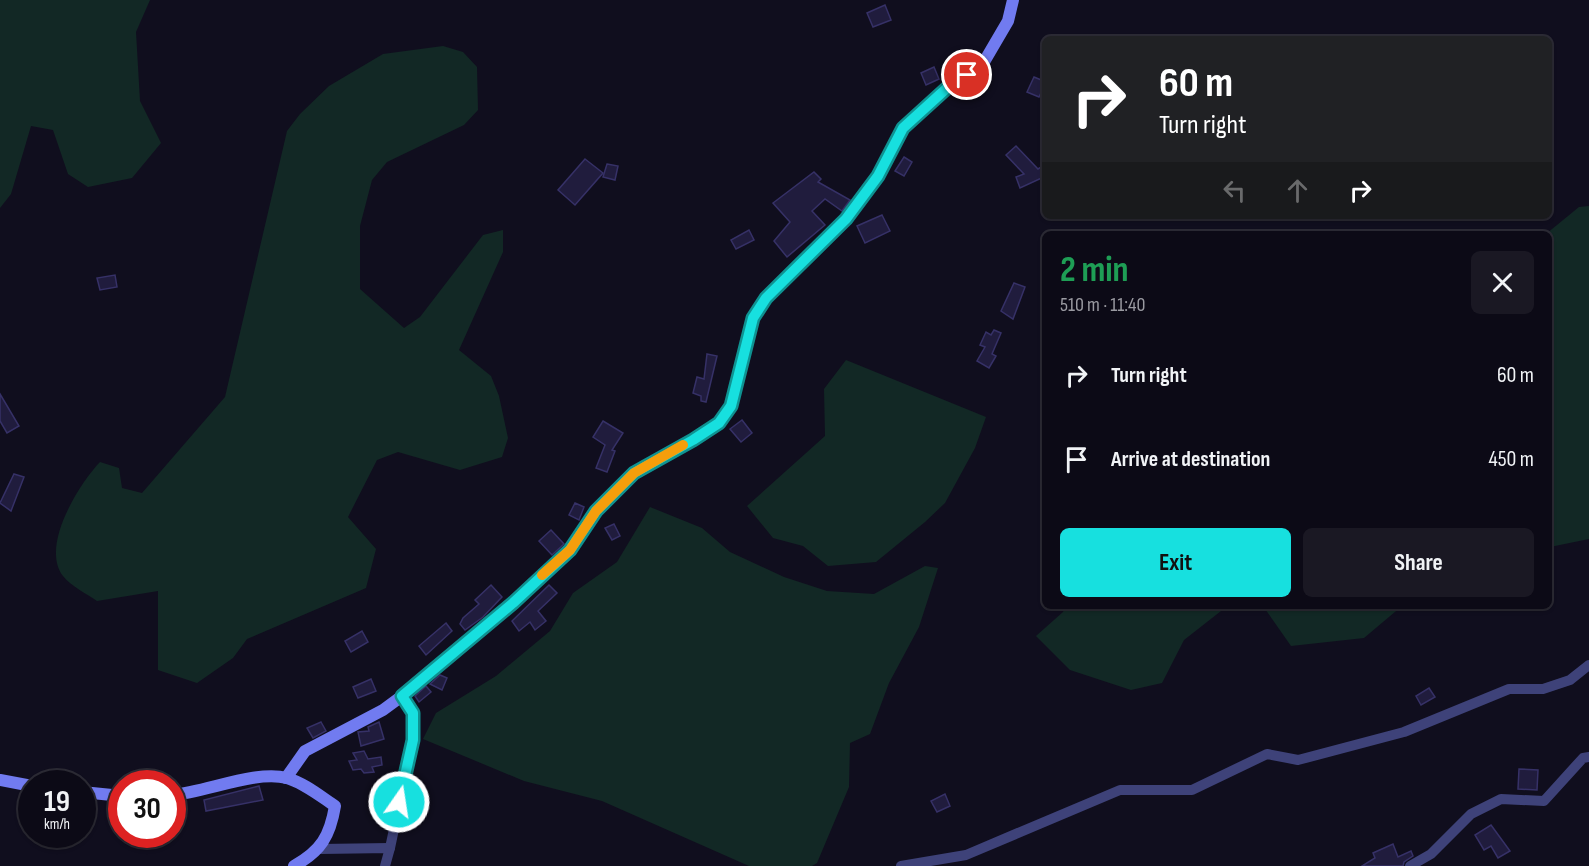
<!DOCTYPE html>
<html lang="en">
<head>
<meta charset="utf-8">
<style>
  :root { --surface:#0c0a16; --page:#1a1823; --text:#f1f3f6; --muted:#9a9aa1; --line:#2c2b35; --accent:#17e0df }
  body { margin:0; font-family:"Sofia Sans Condensed",sans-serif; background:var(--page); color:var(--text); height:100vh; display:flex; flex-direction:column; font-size:22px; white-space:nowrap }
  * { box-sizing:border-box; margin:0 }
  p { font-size:20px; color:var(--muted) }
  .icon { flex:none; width:33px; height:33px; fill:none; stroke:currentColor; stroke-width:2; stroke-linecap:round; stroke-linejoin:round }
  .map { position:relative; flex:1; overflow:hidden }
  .drawer { position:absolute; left:1042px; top:231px; width:510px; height:378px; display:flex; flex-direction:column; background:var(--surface); border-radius:9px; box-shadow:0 2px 4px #0004,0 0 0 2px var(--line) }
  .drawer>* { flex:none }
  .hud { position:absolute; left:1042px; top:36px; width:510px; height:183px; border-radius:9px; box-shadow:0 2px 4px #0004,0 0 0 2px var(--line); background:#202124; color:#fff; overflow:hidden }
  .speed { position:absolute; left:18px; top:770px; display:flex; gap:12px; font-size:30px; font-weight:700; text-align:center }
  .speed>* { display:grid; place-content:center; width:78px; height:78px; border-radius:50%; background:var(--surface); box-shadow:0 2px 4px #0004,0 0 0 2px var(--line); line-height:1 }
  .speed small { font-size:15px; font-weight:400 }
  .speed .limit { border:9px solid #d22; background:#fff; color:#111 }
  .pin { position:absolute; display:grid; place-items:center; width:51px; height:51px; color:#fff; margin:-26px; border:3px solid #fff; border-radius:50%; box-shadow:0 2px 6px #0007 }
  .me { position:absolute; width:66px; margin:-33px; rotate:13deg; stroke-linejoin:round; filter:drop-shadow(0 0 4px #0008) }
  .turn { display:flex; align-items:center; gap:21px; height:126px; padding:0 18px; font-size:27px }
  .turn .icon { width:78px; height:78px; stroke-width:2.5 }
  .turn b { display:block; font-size:42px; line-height:51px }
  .lanes { display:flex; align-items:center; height:57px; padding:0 18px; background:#0003; justify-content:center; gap:30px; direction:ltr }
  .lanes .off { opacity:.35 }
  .round { display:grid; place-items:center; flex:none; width:63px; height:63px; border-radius:9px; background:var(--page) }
  .overview { display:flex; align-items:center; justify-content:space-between; height:102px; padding:0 18px }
  h1 { font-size:36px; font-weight:700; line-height:45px; color:#1e9e55 }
  .primary-button { display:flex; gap:12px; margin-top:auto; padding:12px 18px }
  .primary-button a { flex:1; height:69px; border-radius:9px; background:var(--accent); color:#111; font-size:24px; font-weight:700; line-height:69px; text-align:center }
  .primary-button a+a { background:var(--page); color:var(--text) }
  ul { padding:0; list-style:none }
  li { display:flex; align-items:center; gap:18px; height:84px; padding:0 18px }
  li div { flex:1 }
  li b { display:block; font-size:22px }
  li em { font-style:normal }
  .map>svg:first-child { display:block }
</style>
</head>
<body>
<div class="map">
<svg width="1589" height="866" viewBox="0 0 1589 866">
  <rect width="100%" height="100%" fill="#100e1e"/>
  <g fill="#122825">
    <polygon points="0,0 150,0 136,32 140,101 161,143 132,178 88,187 68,174 53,130 31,126 11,194 0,208"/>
    <path d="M443 46 463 52 477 67 478 110 464 125 387 162 372 180 360 226V289L404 328 420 317 483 235 503 230V252L459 350 491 376 499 396 508 438 502 457 460 470 398 452 377 460 348 517 376 549 366 588 247 639 233 658 197 683 158 670V591L97 601C87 594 71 586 63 576 40 546 79 484 100 462L119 468 122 488 142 493 225 397 287 131 300 114 329 86 383 54Z"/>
    <polygon points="1589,206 1589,539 1550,547 1550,234 1546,234 1579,207"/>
    <polygon points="846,360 986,417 975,448 945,503 925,522 876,562 828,566 803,546 773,538 747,506 825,436 824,389"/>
    <polygon points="650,507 702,528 730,552 784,577 827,591 874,594 925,566 938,568 919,627 889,683 870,734 850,743 849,787 817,863 812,866 749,866 602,801 524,781 423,739 436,713 496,676 550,631 573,593 617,562"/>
    <polygon points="1066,606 1249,606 1221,611 1184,640 1162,683 1131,690 1070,670 1036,636 1063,612"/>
    <polygon points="1263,606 1402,606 1364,638 1291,646"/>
  </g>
  <g fill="#201c3d" stroke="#363167" stroke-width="1.5">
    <polygon points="885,5 891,20 873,27 867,13"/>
    <polygon points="934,67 939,79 926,85 921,73"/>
    <polygon points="1034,77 1046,82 1039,97 1027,92"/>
    <polygon points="1016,146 1038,169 1046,164 1046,176 1020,188 1016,177 1024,174 1006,155"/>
    <polygon points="904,157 912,162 904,176 895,171"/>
    <polygon points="585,159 603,173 575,205 558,190"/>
    <polygon points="607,164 618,166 615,180 603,177"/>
    <polygon points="814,172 821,179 818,182 850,200 842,211 825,199 812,211 825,225 787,257 774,241 790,222 773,203"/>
    <polygon points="882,215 890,231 865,243 857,226"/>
    <polygon points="749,230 754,240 736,249 731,240"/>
    <polygon points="115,275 117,287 100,290 97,278"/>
    <polygon points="1014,283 1025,287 1013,319 1001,311"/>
    <polygon points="994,330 1001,333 992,354 996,356 989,368 977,361 985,347 980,345 986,332 991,335"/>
    <polygon points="707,354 717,356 706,402 701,401 701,396 693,393 697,377 704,379"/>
    <polygon points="0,394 19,426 7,433 0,421"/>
    <polygon points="742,420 752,433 741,442 730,429"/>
    <polygon points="603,421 623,433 612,450 615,451 607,472 596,468 605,445 593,437"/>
    <polygon points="14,474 24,477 11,511 0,503"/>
    <polygon points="575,503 584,507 579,520 569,515"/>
    <polygon points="614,524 620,536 612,540 605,528"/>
    <polygon points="551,530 564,544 552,555 539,541"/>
    <polygon points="491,585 502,597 483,617 465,630 460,624 463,618 479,604 475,600"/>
    <polygon points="549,585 557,593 538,611 546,621 535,630 530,622 519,631 512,621"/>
    <polygon points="446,623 452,631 426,655 419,646"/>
    <polygon points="362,631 368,642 351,652 345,641"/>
    <polygon points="440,675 447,678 442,690 430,684"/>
    <polygon points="371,679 376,691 358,698 353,687"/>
    <polygon points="426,686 431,692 419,702 415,696"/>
    <polygon points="1429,688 1435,697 1421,705 1416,696"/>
    <polygon points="321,722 326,731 313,738 307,728"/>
    <polygon points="379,722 384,739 361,746 358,732 369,731 368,727"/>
    <polygon points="364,751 368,759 381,757 382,765 372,767 374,772 364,773 361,769 353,770 349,761 357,760 353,753"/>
    <polygon points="1519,769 1538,770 1537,790 1518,789"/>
    <polygon points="259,786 263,800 206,811 204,800"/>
    <polygon points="945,794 950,806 937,812 931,801"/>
    <polygon points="1491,825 1510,851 1498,858 1491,846 1484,850 1475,835"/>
    <polygon points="1393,844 1398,857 1411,851 1413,856 1404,862 1403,866 1362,866 1375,858 1373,853"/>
  </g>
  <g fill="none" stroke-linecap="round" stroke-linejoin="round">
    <g stroke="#3e4279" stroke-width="10">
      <polyline points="390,848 413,740 413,713 402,696"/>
      <polyline points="320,849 390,848 385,866"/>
      <polyline points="901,866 966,855 1120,790 1192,790 1267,754 1298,760 1404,732 1509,689 1543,689 1570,680 1589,665"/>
      <polyline points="1410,866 1431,854 1471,814 1501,799 1544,801 1583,758 1589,757"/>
    </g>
    <g stroke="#717bf0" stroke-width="12">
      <polyline points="286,778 305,751 383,710 402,696 513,603 570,550 596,511 634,473 693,440 719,423 731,406 753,318 766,298 846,219 878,176 903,128 947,88 984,62 1008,21 1013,0"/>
      <polyline points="0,780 32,786"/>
      <polyline points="82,792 122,796"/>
      <path d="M172 795C207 792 255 770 287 778 304 783 320 796 335 806 330 836 321 851 294 866"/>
    </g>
  </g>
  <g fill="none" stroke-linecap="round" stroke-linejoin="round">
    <g stroke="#0f9291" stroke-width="15">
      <polyline id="route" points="399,802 413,740 413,713 402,696 513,603 570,550 596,511 634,473 693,440 719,423 731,406 753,318 766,298 846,219 878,176 903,128 947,88 967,75"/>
    </g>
    <use href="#route" stroke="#17e0df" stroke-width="10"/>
    <polyline stroke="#f59e0b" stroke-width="10" points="542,575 570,550 596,511 634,473 683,445"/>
  </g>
</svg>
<div class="speed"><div>19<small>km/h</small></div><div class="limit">30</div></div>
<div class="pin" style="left:967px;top:75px;background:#d93025"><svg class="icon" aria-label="arrive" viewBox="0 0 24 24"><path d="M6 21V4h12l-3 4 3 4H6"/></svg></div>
<svg class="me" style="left:399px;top:802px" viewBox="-20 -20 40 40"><circle r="17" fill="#17e0df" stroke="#fff" stroke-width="3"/><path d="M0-11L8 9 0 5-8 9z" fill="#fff"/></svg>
<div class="hud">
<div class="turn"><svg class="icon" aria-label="right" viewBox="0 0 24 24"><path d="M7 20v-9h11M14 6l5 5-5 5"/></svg><div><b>60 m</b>Turn right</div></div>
<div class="lanes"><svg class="icon off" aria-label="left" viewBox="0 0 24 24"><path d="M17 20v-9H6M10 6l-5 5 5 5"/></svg><svg class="icon off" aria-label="ahead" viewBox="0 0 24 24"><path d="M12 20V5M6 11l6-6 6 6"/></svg><svg class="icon" aria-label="right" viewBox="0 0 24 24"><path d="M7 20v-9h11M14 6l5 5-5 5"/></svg></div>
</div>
<section class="drawer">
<div class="overview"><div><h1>2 min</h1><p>510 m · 11:40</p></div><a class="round"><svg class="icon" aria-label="close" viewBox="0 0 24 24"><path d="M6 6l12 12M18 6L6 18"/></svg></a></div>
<ul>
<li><svg class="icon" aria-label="right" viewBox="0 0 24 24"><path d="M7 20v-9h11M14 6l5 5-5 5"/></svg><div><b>Turn right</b></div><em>60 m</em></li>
<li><svg class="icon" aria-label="arrive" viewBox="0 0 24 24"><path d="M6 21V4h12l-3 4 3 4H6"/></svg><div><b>Arrive at destination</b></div><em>450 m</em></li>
</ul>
<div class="primary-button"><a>Exit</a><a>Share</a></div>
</section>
</div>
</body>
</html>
